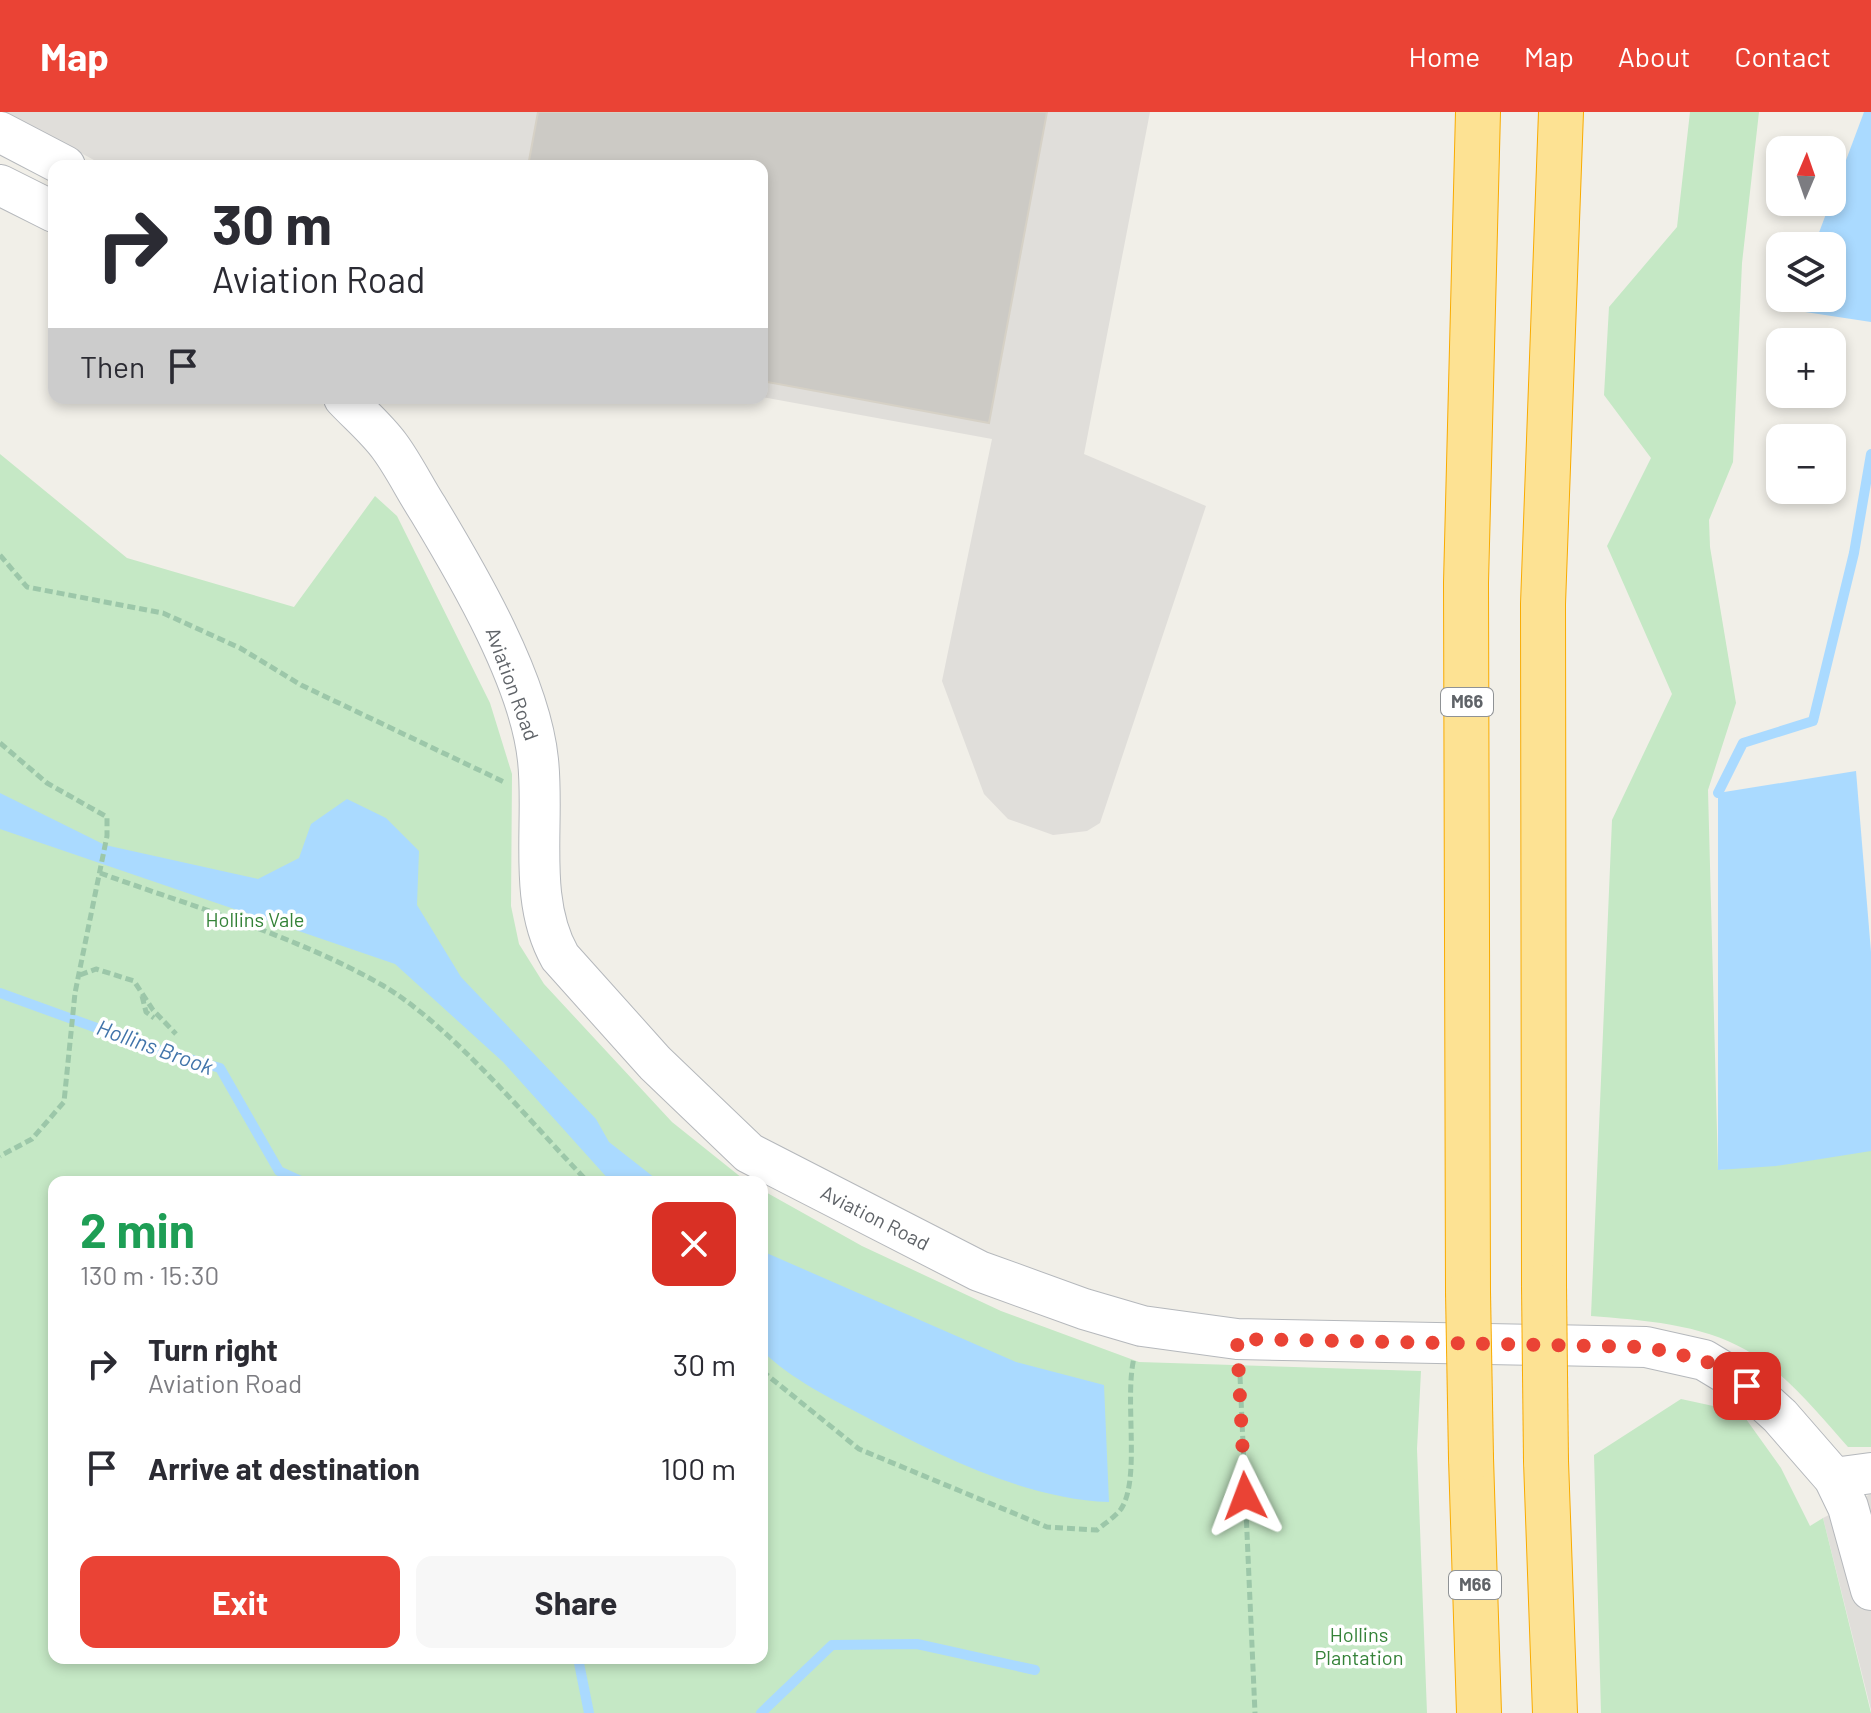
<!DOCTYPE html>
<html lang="en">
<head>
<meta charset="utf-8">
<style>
  :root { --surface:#fff; --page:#f7f7f7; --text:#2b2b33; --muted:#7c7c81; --accent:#ea4335 }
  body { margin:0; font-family:Barlow,sans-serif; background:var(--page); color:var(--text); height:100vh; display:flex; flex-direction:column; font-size:30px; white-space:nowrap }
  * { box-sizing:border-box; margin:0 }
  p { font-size:26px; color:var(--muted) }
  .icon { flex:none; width:44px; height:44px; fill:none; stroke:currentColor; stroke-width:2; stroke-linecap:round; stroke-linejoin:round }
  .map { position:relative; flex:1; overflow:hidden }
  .sheet { position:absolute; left:48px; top:1064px; width:720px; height:488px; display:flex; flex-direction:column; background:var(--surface); border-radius:16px; box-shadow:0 4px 12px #0003 }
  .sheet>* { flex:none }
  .banner { position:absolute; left:48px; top:48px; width:720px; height:244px; border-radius:16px; box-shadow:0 4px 12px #0003; background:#fff; color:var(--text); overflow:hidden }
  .needle { width:52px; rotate:2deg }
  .buttons { position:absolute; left:1766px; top:24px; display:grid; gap:16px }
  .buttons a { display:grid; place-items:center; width:80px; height:80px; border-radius:16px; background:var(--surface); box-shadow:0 4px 12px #0003; font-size:40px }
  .pin { position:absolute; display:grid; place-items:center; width:68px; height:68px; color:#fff; margin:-34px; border-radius:16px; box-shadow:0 4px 12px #0006 }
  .me { position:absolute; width:88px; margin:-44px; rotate:357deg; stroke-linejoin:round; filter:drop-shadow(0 0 6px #0008) }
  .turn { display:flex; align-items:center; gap:28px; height:168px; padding:0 32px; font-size:36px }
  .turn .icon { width:104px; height:104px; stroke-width:2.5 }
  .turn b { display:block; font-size:56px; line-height:68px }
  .then { display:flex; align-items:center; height:76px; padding:0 32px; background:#0003; gap:16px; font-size:30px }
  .round { display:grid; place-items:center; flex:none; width:84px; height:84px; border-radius:16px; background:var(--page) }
  .headline { display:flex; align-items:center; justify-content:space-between; height:136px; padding:0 32px }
  h1 { font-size:48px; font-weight:700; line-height:60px; color:#1e9e55 }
  .primary-button { display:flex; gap:16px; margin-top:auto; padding:16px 32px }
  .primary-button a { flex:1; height:92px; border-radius:16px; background:var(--accent); color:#fff; font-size:32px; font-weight:700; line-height:92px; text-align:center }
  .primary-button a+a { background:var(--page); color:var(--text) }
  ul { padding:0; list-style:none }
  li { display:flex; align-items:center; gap:24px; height:104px; padding:0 32px }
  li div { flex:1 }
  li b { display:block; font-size:30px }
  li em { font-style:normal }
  header { display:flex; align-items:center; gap:48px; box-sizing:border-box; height:112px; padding:0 40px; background:var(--accent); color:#fff }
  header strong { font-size:38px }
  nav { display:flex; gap:44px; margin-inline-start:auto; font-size:28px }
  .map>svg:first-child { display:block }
</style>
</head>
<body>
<header>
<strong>Map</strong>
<nav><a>Home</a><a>Map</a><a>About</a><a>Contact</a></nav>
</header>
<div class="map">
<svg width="1871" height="1601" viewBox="0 0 1871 1601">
  <rect width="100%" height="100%" fill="#f1efe8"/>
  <g fill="#e0deda">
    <polygon points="5,0 1150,0 1084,342 1206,394 1100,711 1087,719 1053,723 1008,707 984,682 942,569 992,327 762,285 762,54 105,54"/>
    <polygon points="1871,1382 1871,1598 1823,1406"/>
  </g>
  <g fill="#c5e8c5">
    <path d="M1690 0H1759L1742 151 1733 350 1709 408 1710 435 1736 591 1708 678 1718 1058 1871 1038V1335H1848C1818 1301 1786 1261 1746 1238 1701 1212 1642 1208 1591 1204L1612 708 1672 582 1607 434 1651 346 1604 283 1609 195 1677 115Z"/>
    <polygon points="0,342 127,446 294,495 375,384 397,404 490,591 512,662 511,794 519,832 544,872 672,1010 747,1070 54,1070 54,1546 762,1546 762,1078 862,1134 1001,1199 1139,1250 1421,1259 1417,1337 1427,1601 0,1601"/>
    <polygon points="1681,1287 1741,1300 1781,1356 1810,1414 1823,1406 1871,1601 1601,1601 1594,1343"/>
  </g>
  <g fill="#aadaff">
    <polygon points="1864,0 1871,0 1871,210 1792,198 1796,186 1832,186 1832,134 1814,134"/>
    <polygon points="1856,659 1871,840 1871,1039 1776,1054 1718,1058 1718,681"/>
    <polygon points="0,681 105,733 258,767 299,746 311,712 347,687 386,706 419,739 417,793 461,865 596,1007 609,1030 660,1070 611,1070 503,950 395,852 0,717"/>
    <path d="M762 1139 1016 1250 1104 1273 1109 1390C1025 1387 938 1343 866 1305 828 1285 793 1268 762 1239Z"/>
  </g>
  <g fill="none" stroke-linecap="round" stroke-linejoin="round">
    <g stroke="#aadaff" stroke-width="10">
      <polyline points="1718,681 1743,631 1813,609 1854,441 1871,342"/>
      <polyline points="0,881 155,937 220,956 279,1059 303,1070"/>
      <polyline points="578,1546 589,1601"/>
      <polyline points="761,1601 832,1533 917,1532 1035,1558"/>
    </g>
  </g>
  <polygon fill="#cccac5" stroke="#d6d1c6" stroke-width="2" points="538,0 1047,0 989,311 762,269 762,54 528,54"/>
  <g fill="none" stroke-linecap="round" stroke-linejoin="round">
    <g stroke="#b5b8bc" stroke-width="42">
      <g id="minor">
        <polyline points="0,20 65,54"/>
        <polyline points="0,73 54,100"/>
        <path d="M344 286C359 302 377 317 390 335 404 354 415 377 428 397 469 465 530 569 538 648 545 712 527 787 560 845L655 951 749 1041 979 1159 1084 1197 1142 1214 1237 1227 1646 1235 1704 1248 1747 1274 1780 1304 1834 1366 1848 1395 1871 1478"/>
        <polyline points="1834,1366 1871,1361"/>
      </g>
    </g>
    <g stroke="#f9ab00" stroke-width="46">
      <g id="highway">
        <polyline points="1544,1174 1543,492 1561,0"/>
        <polyline points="1468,1180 1466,471 1478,0"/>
        <polyline points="1471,1346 1479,1601"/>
        <polyline points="1546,1349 1555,1601"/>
      </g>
    </g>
    <g stroke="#9cc7a9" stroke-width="5" stroke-dasharray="8 4" stroke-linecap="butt">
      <polyline points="0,443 27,475 163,501 240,536 301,573 504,670"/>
      <polyline points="0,631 47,671 107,705 107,724 75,881 64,990 32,1027 0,1044"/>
      <path d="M100 761C193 795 295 823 382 873 452 914 530 1010 588 1070"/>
      <polyline points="80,863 96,857 134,869 153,898 176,922"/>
      <polyline points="142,884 146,900 154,906"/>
      <path d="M762 1259 859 1337 1047 1415 1097 1418C1104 1412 1115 1405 1121 1397 1141 1367 1124 1287 1134 1246"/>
      <polyline points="1240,1264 1255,1601"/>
    </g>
    <use href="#minor" stroke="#fff" stroke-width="40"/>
    <use href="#highway" stroke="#fde293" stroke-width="44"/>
    <g stroke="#f9ab00" stroke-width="46" stroke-linecap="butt">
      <g id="highway-bridge">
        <polyline points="1544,1174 1546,1349"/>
        <polyline points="1468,1180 1471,1346"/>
      </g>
    </g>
    <use href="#highway-bridge" stroke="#fde293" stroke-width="44"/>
  </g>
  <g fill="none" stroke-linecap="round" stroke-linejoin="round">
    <polyline stroke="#ea4335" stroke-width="14" stroke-dasharray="0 25.2" points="1245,1384 1237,1227 1646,1235 1704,1248 1747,1274"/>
  </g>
  <g text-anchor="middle" stroke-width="7" stroke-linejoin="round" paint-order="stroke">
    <g fill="#fff" stroke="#8f9295" stroke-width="2">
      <rect x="1441" y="576" width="52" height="28" rx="6"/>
      <rect x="1449" y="1459" width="52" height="28" rx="6"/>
    </g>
    <g font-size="18" font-weight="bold" fill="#5f6368">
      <text x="1467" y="596">M66</text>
      <text x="1475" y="1479">M66</text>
    </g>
    <g font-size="20" fill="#5f6368" stroke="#fff">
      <text transform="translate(512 572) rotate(70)" y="7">Aviation Road</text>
      <text transform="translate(875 1106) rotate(27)" y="7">Aviation Road</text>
    </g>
    <g font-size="20" fill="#348238" stroke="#fff">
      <text x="255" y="815">Hollins Vale</text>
      <text x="1359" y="1530">Hollins<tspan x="1359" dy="23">Plantation</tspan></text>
    </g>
    <g font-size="22" font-style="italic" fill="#4174aa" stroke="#fff">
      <text transform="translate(155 935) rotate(20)" y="8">Hollins Brook</text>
    </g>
  </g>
</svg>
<div class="buttons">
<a><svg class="needle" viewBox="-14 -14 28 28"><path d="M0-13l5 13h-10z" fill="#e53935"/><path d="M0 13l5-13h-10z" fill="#7c7c81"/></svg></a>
<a><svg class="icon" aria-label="layers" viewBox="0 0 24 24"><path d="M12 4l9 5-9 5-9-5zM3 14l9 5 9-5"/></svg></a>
<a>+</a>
<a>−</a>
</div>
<div class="pin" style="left:1747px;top:1274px;background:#d93025"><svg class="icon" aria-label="arrive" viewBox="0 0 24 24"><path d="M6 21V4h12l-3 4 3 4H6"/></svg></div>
<svg class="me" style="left:1245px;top:1384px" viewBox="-20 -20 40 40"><path d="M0-17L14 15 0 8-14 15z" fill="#ea4335" stroke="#fff" stroke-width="4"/></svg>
<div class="banner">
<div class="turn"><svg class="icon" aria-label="right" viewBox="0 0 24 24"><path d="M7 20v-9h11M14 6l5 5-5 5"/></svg><div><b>30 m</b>Aviation Road</div></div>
<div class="then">Then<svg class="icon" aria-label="arrive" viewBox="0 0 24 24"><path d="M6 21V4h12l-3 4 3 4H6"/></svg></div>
</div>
<section class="sheet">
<div class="headline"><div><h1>2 min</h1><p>130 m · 15:30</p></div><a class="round" style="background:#d93025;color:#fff"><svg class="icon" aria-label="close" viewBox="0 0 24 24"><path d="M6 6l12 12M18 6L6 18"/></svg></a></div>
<ul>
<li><svg class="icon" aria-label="right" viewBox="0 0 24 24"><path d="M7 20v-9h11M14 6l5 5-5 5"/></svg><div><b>Turn right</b><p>Aviation Road</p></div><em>30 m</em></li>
<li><svg class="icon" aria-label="arrive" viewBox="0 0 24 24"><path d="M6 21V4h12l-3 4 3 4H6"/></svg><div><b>Arrive at destination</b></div><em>100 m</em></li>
</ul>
<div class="primary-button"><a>Exit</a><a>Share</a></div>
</section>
</div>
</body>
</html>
